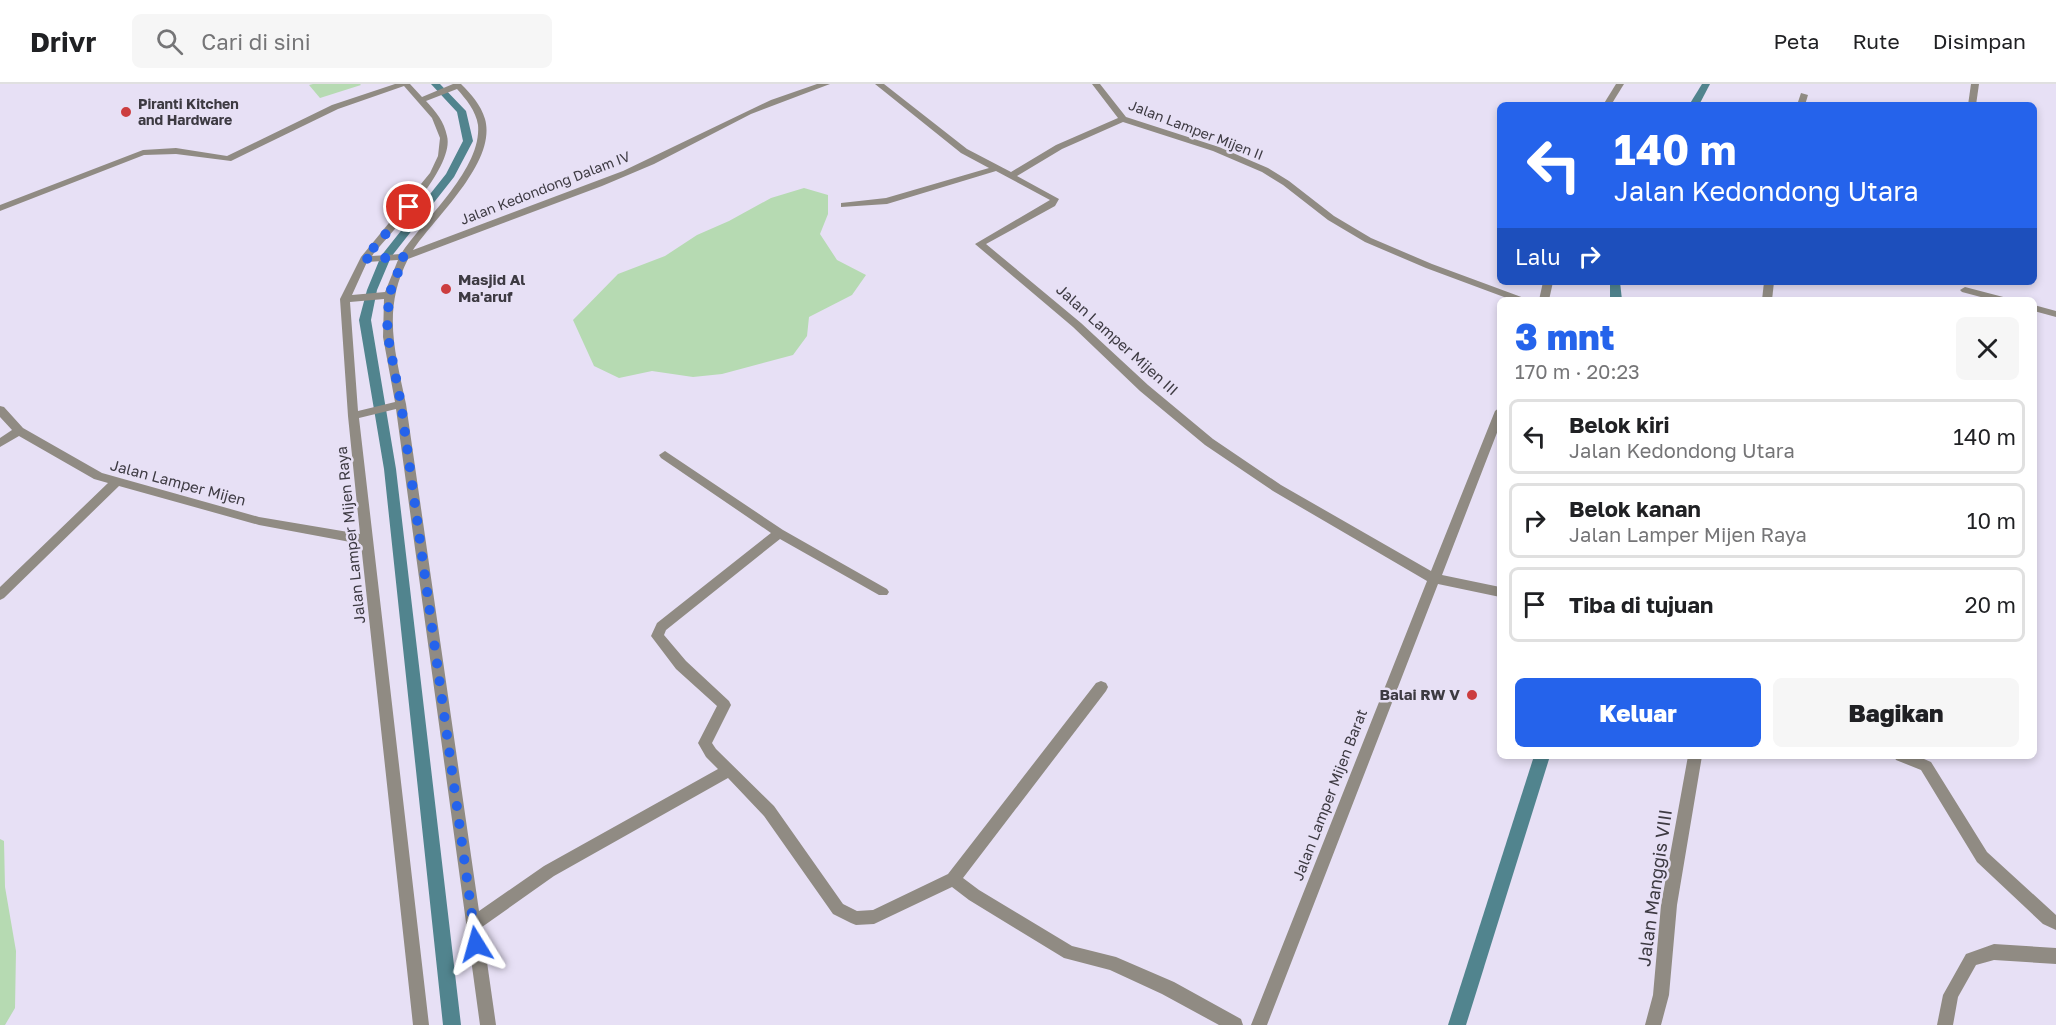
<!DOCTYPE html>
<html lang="id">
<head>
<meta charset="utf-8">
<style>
  :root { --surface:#fff; --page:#f6f6f6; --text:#202124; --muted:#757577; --line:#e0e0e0; --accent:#2563eb }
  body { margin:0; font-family:"Golos Text",sans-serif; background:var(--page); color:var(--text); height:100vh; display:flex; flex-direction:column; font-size:22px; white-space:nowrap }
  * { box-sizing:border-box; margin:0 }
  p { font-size:20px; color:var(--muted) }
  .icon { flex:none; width:33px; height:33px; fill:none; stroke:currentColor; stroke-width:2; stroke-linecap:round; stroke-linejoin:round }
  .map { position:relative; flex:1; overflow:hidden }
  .side { position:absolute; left:1497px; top:213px; width:540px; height:462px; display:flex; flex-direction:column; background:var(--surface); border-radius:9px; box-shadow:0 3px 9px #0003 }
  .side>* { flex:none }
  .hud { position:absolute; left:1497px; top:18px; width:540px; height:183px; border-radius:9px; box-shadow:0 3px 9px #0003; background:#2563eb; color:#fff; overflow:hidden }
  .pin { position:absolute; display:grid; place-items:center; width:51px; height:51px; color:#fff; margin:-26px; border:3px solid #fff; border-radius:50%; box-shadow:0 2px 6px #0007 }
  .me { position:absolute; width:66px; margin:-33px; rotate:352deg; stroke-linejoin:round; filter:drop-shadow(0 0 4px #0008) }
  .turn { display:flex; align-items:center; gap:21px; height:126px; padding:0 18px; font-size:27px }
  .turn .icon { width:78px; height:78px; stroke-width:2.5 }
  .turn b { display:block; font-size:42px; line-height:51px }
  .then { display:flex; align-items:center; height:57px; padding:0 18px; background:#0003; gap:12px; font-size:22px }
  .round { display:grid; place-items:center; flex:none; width:63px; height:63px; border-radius:9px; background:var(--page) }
  .summary { display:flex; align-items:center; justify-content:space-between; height:102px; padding:0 18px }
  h1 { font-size:36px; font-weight:800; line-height:45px; color:var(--accent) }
  .button { display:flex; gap:12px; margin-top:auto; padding:12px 18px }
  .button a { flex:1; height:69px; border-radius:9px; background:var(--accent); color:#fff; font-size:24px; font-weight:800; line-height:69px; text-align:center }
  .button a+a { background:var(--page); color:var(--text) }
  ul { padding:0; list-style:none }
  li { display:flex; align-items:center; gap:18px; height:75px; margin:0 12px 9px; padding:0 6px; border:3px solid var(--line); border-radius:9px }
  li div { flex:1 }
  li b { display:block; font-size:22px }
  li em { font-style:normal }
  header { display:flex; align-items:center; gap:36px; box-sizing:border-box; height:84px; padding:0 30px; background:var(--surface); border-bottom:2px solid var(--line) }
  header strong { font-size:28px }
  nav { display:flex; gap:33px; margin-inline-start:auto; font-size:21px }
  .search { width:420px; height:54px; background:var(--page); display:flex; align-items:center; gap:15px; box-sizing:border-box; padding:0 21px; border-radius:9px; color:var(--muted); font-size:22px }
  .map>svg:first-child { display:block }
</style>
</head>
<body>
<header>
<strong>Drivr</strong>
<div class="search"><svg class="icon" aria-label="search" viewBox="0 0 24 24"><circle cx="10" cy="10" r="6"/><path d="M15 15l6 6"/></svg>Cari di sini</div>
<nav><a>Peta</a><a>Rute</a><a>Disimpan</a></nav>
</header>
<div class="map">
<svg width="2056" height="941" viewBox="0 0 2056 941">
  <rect width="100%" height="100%" fill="#e7e0f5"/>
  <g fill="#b6dab2">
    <polygon points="313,0 360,0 361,1 320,14 309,1"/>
    <polygon points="804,104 828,111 828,130 820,150 837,176 866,191 852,211 809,233 807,252 793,271 722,290 693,293 652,287 619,294 594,282 573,236 618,190 665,172 697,151 729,137 771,114"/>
    <polygon points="0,755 4,757 5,803 16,867 15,924 5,941 0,941"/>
  </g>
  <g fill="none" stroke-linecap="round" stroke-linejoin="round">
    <g fill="#51848e" fill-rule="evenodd">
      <polygon points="431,0 440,0 466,27 473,57 454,93 391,173 377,206 371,236 396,385 461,941 443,941 384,385 359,236 367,206 381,172 446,90 463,57 457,28"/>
      <polygon points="1702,0 1710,0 1699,21 1689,21"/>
      <polygon points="1610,198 1620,198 1622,216 1610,216"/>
      <polygon points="1534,672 1550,672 1466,941 1448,941"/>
    </g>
    <g fill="#908b83" fill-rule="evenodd">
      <path d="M395 0H410L422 13 453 0H461C471 10 481 21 485 35 497 78 435 133 413 166L623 87 771 16 817 0H830L751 30 654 80 602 102 408 175C382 226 395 267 406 320L479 827 544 782 718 685 706 673 698 659 717 622 676 585 651 552 657 539 771 449 661 374 659 371 665 367 783 446 887 505 889 508 887 511H879L780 455 666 546 664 551 686 577 729 617 731 621 712 659 716 665 774 722 843 820 857 827 873 826 948 790 1096 599 1101 597 1106 599 1108 603 1106 607 963 794 979 806 1072 862 1116 873 1174 898 1241 935 1243 941H1219L1162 910 1110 886 1064 874 969 816 952 803 874 840 856 841 851 839 833 830 764 732 728 694 554 792 482 843 496 941H480L396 325 359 334 429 941H413L361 460 259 441 119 402 4 514 0 516V503L108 399 94 395 19 352 0 363V354L12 346 0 333V322L4 323 23 344 102 389 259 433 360 450 348 332 340 215 361 173 430 89 438 72 440 54 432 34 404 2 338 25 231 77 176 70 144 71 0 127V121L143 66 176 64 227 72 332 21ZM457 5C466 15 476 27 478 41 482 85 424 135 401 170L372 172C392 147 455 83 447 52 444 37 436 28 426 17ZM398 176 385 208 352 211 367 178ZM384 215 383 253 395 318 358 327 350 218Z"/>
      <polygon points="875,0 884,0 967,65 1011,88 1056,61 1118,34 1092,0 1100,0 1126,33 1219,63 1268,84 1289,97 1334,132 1371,154 1432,180 1524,214 1526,216 1512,216 1426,184 1365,158 1328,136 1283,101 1262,88 1213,67 1123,38 1062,65 1017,92 1059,115 1055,122 986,160 1081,239 1148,301 1213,355 1281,401 1431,487 1495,327 1500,323 1500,341 1442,491 1500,503 1500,513 1438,500 1267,941 1251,941 1427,497 1273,407 1205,361 1140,307 1073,243 975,160 1050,116 996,87 887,120 841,123 841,119 886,114 989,84 961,69"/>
      <polygon points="1616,0 1624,0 1611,21 1603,21"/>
      <polygon points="1971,0 1979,0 1976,21 1968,21"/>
      <polygon points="1801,9 1808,11 1805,21 1797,21"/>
      <polygon points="1543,198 1553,198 1549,216 1539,216"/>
      <polygon points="1764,198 1774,198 1772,216 1762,216"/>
      <polygon points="1965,203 2007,214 2009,216 1992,216 1962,208 1960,206"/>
      <polygon points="2034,221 2056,227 2056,233 2034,227"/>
      <polygon points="1688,672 1702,672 1677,821 1669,911 1661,941 1645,941 1653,911 1661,821"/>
      <polygon points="1894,672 1917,672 1931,678 1987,768 2056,831 2056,846 2043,840 1977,778 1921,686 1896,676"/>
      <polygon points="1994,860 2056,864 2056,880 1994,876 1976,881 1958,913 1953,941 1937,941 1943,911 1966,870"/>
    </g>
  </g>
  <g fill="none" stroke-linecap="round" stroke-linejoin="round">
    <polyline stroke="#2563eb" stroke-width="10" stroke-dasharray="0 18" points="409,123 364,175 404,173 389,211 387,248 401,320 476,860"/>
  </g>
  <g fill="#cc3d3f" stroke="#e7e0f5" stroke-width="2">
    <circle cx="126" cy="28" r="6"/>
    <circle cx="446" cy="205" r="6"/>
    <circle cx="1472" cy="611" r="6"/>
  </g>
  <g text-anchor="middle" stroke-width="5" stroke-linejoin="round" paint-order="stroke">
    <g font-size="14" font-weight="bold" fill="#3d3a42" stroke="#e7e0f5" text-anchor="start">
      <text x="138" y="25">Piranti Kitchen<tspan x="138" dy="16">and Hardware</tspan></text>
    </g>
    <g font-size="14" fill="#3d3a42" stroke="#e7e0f5">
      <text transform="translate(1196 46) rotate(21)" y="5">Jalan Lamper Mijen II</text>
      <text transform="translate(545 104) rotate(-21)" y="5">Jalan Kedondong Dalam IV</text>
    </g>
    <g font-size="15" font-weight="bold" fill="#3d3a42" stroke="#e7e0f5" text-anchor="start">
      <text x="458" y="201">Masjid Al<tspan x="458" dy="17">Ma'aruf</tspan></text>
      <text x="1460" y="616" text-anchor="end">Balai RW V</text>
    </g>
    <g font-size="15" fill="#3d3a42" stroke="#e7e0f5">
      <text transform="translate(1117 256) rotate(42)" y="5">Jalan Lamper Mijen III</text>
      <text transform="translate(178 399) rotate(15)" y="5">Jalan Lamper Mijen</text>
      <text transform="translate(351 451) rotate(-96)" y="5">Jalan Lamper Mijen Raya</text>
      <text transform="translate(1330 711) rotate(-69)" y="5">Jalan Lamper Mijen Barat</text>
    </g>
    <g font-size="18" fill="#3d3a42" stroke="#e7e0f5">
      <text transform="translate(1655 804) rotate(-82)" y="6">Jalan Manggis VIII</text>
    </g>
  </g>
</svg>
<div class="pin" style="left:409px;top:123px;background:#d93025"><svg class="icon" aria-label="arrive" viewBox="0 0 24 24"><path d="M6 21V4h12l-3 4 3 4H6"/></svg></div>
<svg class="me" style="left:476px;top:860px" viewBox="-20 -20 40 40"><path d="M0-17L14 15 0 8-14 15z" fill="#2563eb" stroke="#fff" stroke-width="4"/></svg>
<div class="hud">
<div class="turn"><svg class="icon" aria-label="left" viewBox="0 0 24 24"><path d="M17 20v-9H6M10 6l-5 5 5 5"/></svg><div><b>140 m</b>Jalan Kedondong Utara</div></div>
<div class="then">Lalu<svg class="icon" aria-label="right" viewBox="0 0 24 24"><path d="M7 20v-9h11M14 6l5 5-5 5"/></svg></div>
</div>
<section class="side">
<div class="summary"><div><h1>3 mnt</h1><p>170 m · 20:23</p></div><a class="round"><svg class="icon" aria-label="close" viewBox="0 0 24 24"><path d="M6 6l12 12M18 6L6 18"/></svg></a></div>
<ul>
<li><svg class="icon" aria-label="left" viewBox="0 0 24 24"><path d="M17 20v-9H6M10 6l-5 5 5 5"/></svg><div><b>Belok kiri</b><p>Jalan Kedondong Utara</p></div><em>140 m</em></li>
<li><svg class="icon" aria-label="right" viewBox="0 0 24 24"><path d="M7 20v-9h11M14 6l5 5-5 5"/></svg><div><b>Belok kanan</b><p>Jalan Lamper Mijen Raya</p></div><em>10 m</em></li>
<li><svg class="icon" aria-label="arrive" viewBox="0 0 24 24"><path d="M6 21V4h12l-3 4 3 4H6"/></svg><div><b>Tiba di tujuan</b></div><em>20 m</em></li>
</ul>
<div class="button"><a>Keluar</a><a>Bagikan</a></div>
</section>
</div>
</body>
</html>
